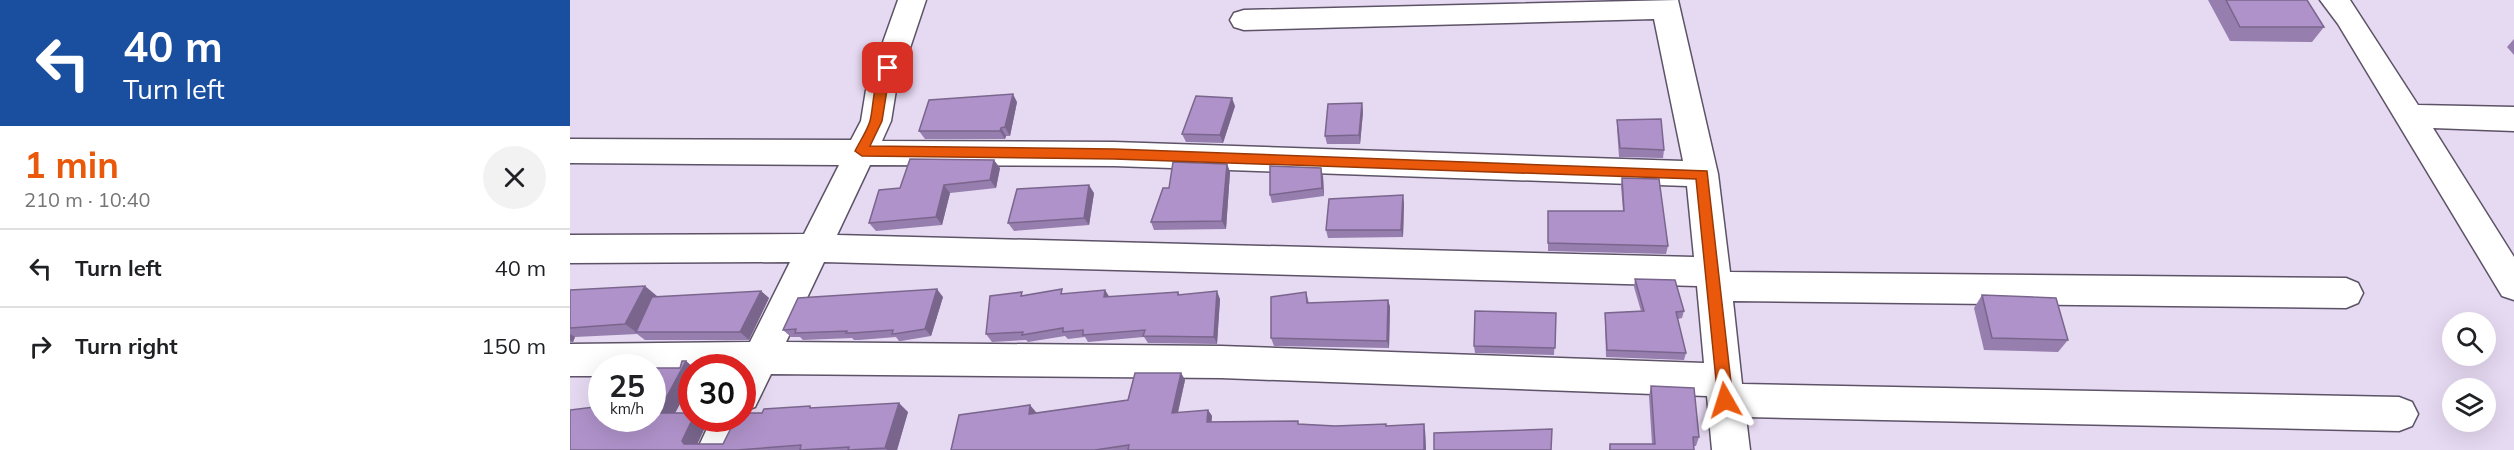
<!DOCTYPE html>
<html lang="en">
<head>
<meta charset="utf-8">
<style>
  :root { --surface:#fff; --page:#f2f2f2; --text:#202124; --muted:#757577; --line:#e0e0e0; --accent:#ea580c }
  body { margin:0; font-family:Mulish,sans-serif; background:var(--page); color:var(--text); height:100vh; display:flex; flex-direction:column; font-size:22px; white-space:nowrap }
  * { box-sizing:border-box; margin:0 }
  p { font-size:20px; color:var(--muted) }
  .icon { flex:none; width:33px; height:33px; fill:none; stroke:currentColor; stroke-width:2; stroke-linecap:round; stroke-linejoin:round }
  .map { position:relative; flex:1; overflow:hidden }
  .sheet { display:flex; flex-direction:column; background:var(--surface); width:570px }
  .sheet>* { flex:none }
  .banner { background:#1a4fa0; color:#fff; overflow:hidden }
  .fabs { position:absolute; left:1872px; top:312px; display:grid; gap:12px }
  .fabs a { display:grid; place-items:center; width:54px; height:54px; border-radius:50%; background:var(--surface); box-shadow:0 6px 24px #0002; font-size:30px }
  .speed { position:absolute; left:18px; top:354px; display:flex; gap:12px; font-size:30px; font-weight:700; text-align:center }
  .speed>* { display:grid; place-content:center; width:78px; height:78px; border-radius:50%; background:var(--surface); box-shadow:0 6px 24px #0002; line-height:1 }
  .speed small { font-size:15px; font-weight:400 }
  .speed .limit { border:9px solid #d22; background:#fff; color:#111 }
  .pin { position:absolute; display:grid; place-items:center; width:51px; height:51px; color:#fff; margin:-26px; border-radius:12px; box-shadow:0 3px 9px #0006 }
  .me { position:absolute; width:66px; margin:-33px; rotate:354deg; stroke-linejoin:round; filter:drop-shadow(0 0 4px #0008) }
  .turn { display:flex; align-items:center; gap:21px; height:126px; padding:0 24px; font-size:27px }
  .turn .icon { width:78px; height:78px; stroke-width:2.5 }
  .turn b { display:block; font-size:42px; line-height:51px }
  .round { display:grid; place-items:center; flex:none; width:63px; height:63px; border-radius:32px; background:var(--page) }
  .head { display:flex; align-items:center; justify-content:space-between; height:102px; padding:0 24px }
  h1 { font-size:36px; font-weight:700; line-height:45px; color:var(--accent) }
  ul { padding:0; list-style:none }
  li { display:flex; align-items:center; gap:18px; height:78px; padding:0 24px; border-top:2px solid var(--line) }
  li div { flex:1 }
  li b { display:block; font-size:22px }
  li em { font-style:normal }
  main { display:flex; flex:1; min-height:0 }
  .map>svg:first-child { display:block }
</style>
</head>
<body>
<main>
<section class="sheet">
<div class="banner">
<div class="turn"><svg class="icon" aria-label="left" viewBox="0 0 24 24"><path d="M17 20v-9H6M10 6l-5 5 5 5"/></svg><div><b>40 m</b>Turn left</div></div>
</div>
<div class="head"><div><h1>1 min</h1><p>210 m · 10:40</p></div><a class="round"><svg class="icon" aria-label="close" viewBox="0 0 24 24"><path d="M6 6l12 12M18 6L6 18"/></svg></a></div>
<ul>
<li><svg class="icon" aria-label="left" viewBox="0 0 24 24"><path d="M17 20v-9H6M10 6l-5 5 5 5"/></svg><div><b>Turn left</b></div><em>40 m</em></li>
<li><svg class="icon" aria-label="right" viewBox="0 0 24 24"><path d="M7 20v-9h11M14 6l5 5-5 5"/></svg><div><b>Turn right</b></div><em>150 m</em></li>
</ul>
</section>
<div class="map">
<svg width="1944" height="450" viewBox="0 0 1944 450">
  <rect width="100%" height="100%" fill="#e6d9f2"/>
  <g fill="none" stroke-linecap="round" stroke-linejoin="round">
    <g stroke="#5d5367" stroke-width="3">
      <g id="street">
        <path d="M328 0H356L326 90 321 121 312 141 544 142 1113 161 1084 19 674 30 664 27 660 20 664 13 674 10 1108 0 1148 174 1160 272 1776 278 1788 283 1793 293 1788 303 1776 308 1163 301 1172 384 1829 397 1842 402 1848 414 1842 426 1829 431 1176 417 1180 450H1142L1137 396 651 378 201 374 185 407 176 410 180 418 165 450H127L142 418H172V368H122V375H82V368H32V376H0V344L180 342 220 262 0 263V235L234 234 269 165 0 163V139L281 140 291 121 296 90ZM300 165 544 166 1117 186 1124 257 267 235ZM254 262 1127 286 1134 363 651 346 216 342Z"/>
        <polygon points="1750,0 1780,0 1848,105 1944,107 1944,131 1863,128 1944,257 1944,300 1932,296 1768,24"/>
      </g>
    </g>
    <use href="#street" fill="#fff" fill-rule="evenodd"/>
  </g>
  <g fill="#967eae">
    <polygon points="1638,0 1737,0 1754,27 1742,42 1660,41"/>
    <polygon points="1944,39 1944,55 1937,47"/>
    <polygon points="447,102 440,136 436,136 435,139 355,139 349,131"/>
    <polygon points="792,103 793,112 790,144 757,144 755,136"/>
    <polygon points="665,106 653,143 616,142 612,134"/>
    <polygon points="1047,120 1094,150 1093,158 1049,157 1047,128"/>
    <polygon points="657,164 660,172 656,229 584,230 581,222 599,188"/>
    <polygon points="430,168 426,188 380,193 372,225 306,231 299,223 330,188"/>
    <polygon points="753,176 754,196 702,203 700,195"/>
    <polygon points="1052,178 1098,246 1096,254 978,251 978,211 1053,211 1051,186"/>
    <polygon points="524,193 519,225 444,231 438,223"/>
    <polygon points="834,203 833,237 758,238 756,230"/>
    <polygon points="1065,279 1114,311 1112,318 1108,319 1116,353 1114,360 1036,357 1035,321 1035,313 1071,311 1064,287"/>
    <polygon points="0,290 87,296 86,297 191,291 199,298 179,340 75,340 67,334 5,337 3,342 0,342"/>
    <polygon points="535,290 539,297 608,292 610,295 650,299 647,344 578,343 574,337 518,342 515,337 498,339 495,336 458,342 456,340 422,342 416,334 454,295 495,294"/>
    <polygon points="736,292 739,303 818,300 820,307 819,348 704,346 701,338"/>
    <polygon points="1412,295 1498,340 1488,352 1414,350 1404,308"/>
    <polygon points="373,297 361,336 331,341 329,341 326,337 289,340 284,340 282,338 233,340 230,337 221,337 213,330"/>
    <polygon points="986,313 984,355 905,353 904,346"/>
    <polygon points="116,361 124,368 122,368 122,382 105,413 122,418 134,418 138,421 127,444 153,444 192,413 243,408 338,412 327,450 0,450 32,418 110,368"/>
    <polygon points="611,373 615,380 608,413 638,410 642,416 641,422 729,424 765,426 817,426 855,430 856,450 381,450 466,412 465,413 558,400"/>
    <polygon points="1081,386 1129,437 1126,446 1124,446 1124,450 1039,450 1040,444 1082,444 1079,396"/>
  </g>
  <g fill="#7a668d">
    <polygon points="443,94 447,102 440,136 435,127"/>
    <polygon points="662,98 665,106 653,143 650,135"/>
    <polygon points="792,103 793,112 790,144 789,135"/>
    <polygon points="431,128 436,136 435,139 430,131"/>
    <polygon points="424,160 430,168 426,188 420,180"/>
    <polygon points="657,164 660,172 656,229 652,221"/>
    <polygon points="751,168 753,176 754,196 752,188"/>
    <polygon points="374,185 380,193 372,225 366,217"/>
    <polygon points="519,185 524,193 519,225 514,218"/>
    <polygon points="833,195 834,203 833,237 831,230"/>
    <polygon points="75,286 87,296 69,332 66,332 55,324"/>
    <polygon points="367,289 373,297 361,336 355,329"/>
    <polygon points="535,290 540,298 534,297"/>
    <polygon points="191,291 199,298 179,340 170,332"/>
    <polygon points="647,291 650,299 647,344 644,337"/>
    <polygon points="818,300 820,307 819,348 817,341"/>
    <polygon points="0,334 5,337 3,342 0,340"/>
    <polygon points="116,361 124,368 122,368 122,382 100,422 88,413"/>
    <polygon points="611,373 615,380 606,420 602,413"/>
    <polygon points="329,403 338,412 327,450 317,450 315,448"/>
    <polygon points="460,405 466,412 464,421 459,414"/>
    <polygon points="638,410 642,416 641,429 637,422"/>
    <polygon points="123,418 134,418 138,421 125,449 114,444 112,441"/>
    <polygon points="854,424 855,430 856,450 854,450"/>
  </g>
  <g fill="#af92ca" stroke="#7a668d" stroke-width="1.5">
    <polygon points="1656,0 1737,0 1754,27 1670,27"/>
    <polygon points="443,94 435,127 431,128 430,131 349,131 359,100"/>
    <polygon points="626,96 662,98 650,135 612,134"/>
    <polygon points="792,103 789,135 755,136 758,104"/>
    <polygon points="1091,119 1094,150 1050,148 1047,120"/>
    <polygon points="340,159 424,160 420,180 374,185 366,217 299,223 309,190 330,188"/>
    <polygon points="603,162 657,164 652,221 581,222 593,188 599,188"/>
    <polygon points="700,166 751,168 752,188 700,195"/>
    <polygon points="1052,178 1089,179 1098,246 978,243 978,211 1054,211"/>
    <polygon points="519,185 514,218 438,223 447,189"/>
    <polygon points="833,195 831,230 756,230 759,199"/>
    <polygon points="1065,279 1105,280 1114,311 1106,312 1116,353 1037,350 1035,313 1074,311"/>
    <polygon points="75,286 55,324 0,328 0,290"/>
    <polygon points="367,289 355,329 324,334 322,334 323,330 282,333 276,333 277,331 225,333 226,329 213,330 228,298"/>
    <polygon points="492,289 491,294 535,290 534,297 608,292 608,295 647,291 644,337 573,336 575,330 513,335 513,330 493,332 493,328 452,335 453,332 416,334 420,296 452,292 451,296"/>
    <polygon points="191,291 170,332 66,332 82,297"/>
    <polygon points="736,292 737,303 818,300 817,341 701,338 701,297"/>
    <polygon points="1412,295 1486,298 1498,340 1422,338"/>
    <polygon points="905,311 986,313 985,348 904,346"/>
    <polygon points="112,361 116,361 88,413 122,413 122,418 123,418 112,441 114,444 153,444 166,418 172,418 172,413 192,413 194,409 240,406 240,408 329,403 315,448 278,450 279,447 230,450 231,445 167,450 0,450 0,410 32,406 32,418 82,418 82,368 110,368"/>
    <polygon points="565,373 611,373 602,413 638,410 637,422 728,421 728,424 765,426 816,424 816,426 854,424 854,450 558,450 559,445 525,450 381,450 389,415 460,405 459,414 558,400"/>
    <polygon points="1081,386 1124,388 1129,437 1123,437 1124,450 1040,450 1040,444 1085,444"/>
    <polygon points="982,429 981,450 864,450 864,433"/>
  </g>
  <path fill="#ea580c" stroke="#983908" stroke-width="1.5" d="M318 63 324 68 317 90 312 121 300 146 544 149 1137 171 1163 400 1161 405 1155 407 1150 405 1148 400 1126 179 544 159 292 156 285 151C290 141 297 131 300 121 304 107 303 69 318 63Z"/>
</svg>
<div class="fabs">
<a><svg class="icon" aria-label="search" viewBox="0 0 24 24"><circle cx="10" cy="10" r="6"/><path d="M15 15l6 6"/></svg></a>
<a><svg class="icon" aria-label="layers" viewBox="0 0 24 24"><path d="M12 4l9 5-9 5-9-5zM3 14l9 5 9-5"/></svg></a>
</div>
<div class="speed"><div>25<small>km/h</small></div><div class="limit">30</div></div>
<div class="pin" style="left:318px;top:68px;background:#d93025"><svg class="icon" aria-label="arrive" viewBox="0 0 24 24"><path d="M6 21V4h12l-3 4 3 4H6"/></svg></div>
<svg class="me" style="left:1155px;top:400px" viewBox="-20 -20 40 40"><path d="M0-17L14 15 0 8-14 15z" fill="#ea580c" stroke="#fff" stroke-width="4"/></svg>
</div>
</main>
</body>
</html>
